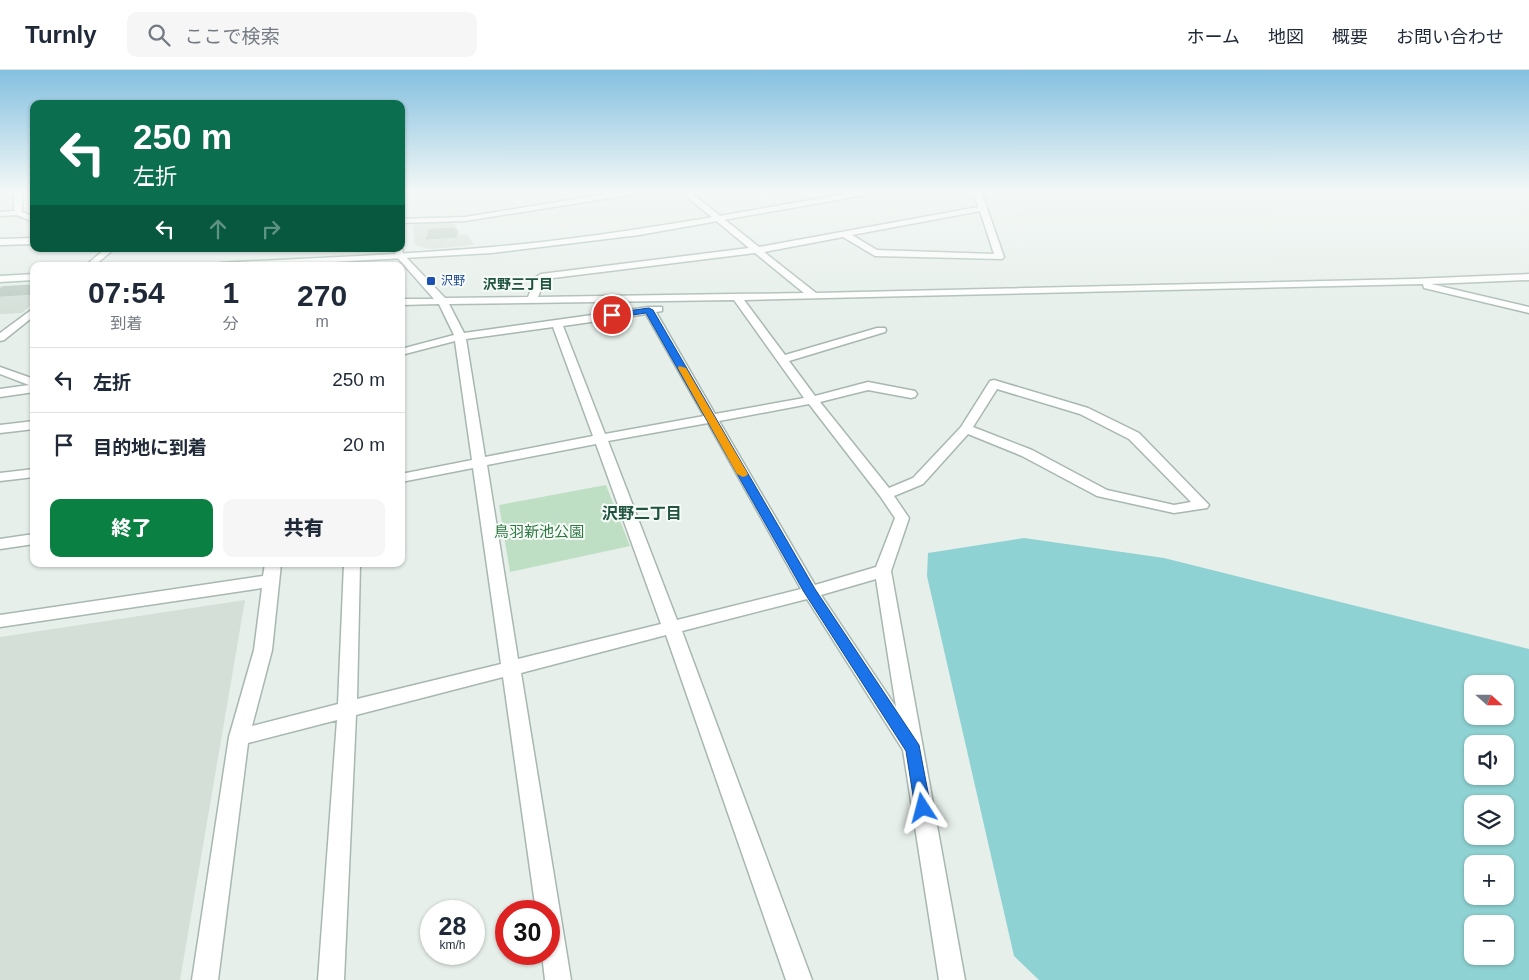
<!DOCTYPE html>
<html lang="ja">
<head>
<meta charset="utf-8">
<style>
  :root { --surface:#fff; --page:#f6f6f7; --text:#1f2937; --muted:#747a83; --line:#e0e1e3; --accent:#0b8043 }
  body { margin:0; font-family:Helvetica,"Noto Sans JP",sans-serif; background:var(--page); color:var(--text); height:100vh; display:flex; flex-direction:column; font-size:19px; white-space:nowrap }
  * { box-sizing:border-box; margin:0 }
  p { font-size:16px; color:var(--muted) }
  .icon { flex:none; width:28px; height:28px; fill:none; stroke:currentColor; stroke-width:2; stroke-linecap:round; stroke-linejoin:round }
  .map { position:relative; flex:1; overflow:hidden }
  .drawer { position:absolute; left:30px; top:192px; width:375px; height:305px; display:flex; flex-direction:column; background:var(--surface); border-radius:10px; box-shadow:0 1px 4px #0004 }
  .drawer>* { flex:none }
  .guide { position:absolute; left:30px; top:30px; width:375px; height:152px; border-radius:10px; box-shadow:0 1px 4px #0004; background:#0b6e4f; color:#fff; overflow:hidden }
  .needle { width:32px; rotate:111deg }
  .tools { position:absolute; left:1464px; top:605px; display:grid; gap:10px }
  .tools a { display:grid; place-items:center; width:50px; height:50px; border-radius:10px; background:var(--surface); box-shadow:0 1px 4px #0004; font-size:25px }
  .speed { position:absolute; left:420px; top:830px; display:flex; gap:10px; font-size:25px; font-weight:700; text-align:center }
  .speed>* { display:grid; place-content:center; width:65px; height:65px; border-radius:50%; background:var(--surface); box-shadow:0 1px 4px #0004; line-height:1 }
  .speed small { font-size:12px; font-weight:400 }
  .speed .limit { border:8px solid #d22; background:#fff; color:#111 }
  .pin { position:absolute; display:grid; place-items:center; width:42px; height:42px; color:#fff; margin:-21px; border:2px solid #fff; border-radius:50%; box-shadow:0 1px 5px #0007 }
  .me { position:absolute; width:55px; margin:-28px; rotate:351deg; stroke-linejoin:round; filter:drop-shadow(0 0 4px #0008) }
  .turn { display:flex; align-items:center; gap:18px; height:105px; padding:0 20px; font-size:22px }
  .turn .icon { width:65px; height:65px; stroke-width:2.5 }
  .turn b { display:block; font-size:35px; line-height:42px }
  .lanes { display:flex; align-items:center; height:48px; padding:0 20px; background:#0003; justify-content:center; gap:25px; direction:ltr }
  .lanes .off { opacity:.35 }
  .eta { display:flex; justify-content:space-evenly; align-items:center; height:85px; text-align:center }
  .eta b { font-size:30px; font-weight:800; line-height:35px }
  .primary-button { display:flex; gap:10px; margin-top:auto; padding:10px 20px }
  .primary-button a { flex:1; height:58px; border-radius:10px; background:var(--accent); color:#fff; font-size:20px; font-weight:800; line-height:58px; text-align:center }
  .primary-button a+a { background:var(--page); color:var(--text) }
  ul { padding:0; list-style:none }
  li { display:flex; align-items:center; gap:15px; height:65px; padding:0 20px; border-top:1px solid var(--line) }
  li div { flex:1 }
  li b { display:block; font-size:19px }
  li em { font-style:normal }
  header { display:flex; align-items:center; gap:30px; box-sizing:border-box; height:70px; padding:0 25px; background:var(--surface); border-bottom:1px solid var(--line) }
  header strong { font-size:24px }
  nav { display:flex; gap:28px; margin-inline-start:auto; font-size:18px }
  .search { width:350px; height:45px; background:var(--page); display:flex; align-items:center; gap:12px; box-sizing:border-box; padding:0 18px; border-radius:10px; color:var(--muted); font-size:19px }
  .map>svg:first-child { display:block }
</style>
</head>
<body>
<header>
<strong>Turnly</strong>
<div class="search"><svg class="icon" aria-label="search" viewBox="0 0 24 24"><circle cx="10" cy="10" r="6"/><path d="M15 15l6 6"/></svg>ここで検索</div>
<nav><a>ホーム</a><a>地図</a><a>概要</a><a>お問い合わせ</a></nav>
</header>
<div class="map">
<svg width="1529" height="910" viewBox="0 0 1529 910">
  <rect width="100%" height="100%" fill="#e6efea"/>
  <g fill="#d4dfd8">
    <polygon points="453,152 460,165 467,164 474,175 430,179 415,175 413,155 418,153"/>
    <polygon points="34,214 34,232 22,243 0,244 0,216"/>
    <polygon points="245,530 180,910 0,910 0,567"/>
  </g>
  <polygon fill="#bfdfc4" points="606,415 630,476 510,502 499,435"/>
  <path fill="#8fd2d3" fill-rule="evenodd" d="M1024 468 1164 488 1529 579V910H1039L1014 886 927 506 928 483ZM1472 614H1505V646H1472ZM1472 674H1505V706H1472ZM1472 734H1505V766H1472ZM1472 794H1505V826H1472ZM1472 854H1505V886H1472Z"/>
  <g fill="#bbcac2" stroke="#b8c9bf">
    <polygon points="454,158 458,161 456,167 426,169 429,160 432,159"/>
    <polygon points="34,215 34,224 0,226 0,219 3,217"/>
  </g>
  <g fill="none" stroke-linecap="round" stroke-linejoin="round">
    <g stroke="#a8b7b0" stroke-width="3">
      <g id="street">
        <polygon points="14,121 22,121 22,142 34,147 34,152 17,145 0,146 0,142 14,141"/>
        <polygon points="626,121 645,121 641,123 465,151 401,153 401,149 465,147"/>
        <path d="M680 121H689L759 177 978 137 973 121H981L1004 187 1002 189 875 186 843 167 764 182 816 223 1411 209 1529 204V210L1431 214 1529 237V243L1424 218 1423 214 744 230 785 285 877 258H885L886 260 885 262 789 291 815 326 868 312 915 321 917 324 915 327 911 328 868 320 820 332 889 418 913 408 961 357 990 311 994 310 1088 338 1139 363 1209 435 1207 438 1174 443 1097 426 1022 386 968 364 923 414 894 426 909 448 891 501 965 910H939L903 680 807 529 682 561 812 910H786L666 565 521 603 571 910H545L542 884H549V841H536L503 607 356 645 344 910H318L337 650 248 673 218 910H192L229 667 254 580 262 518 0 557V545L263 506 265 494H281L272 580 252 656 338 634 344 494H360L357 629 501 594 473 398 401 412V404L472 390 455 271 401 285V279L454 265 439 234 401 235V229H434L396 186 395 179 402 177 403 184 445 228 528 227 536 207 541 204 749 178ZM980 141 994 184 877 180 852 165ZM755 183 804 223 538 227 545 209ZM734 230 804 328 715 344 656 242 662 241V237H649L464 263 449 234ZM646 244 704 346 605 364 563 256ZM553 257 593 366 485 387 466 269ZM997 319 1080 344 1129 369 1191 432 1174 435 1107 420 1032 380 973 357ZM809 334 880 426 895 448 876 497 815 515 719 351ZM708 353 801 519 677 550 608 371ZM596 374 661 554 518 589 487 395ZM876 509 896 637 821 525Z"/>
        <polygon points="34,168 34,174 0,175 0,169"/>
        <polygon points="105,179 114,179 94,196 85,196"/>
        <polygon points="34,238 34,246 4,270 0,271 0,263"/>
        <polygon points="0,297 34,309 34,322 0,327 0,319 29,315 0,304"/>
        <polygon points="34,351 34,359 0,363 0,355"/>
        <polygon points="34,399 34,407 0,411 0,403"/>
        <polygon points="34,464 34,474 0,479 0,469"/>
      </g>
    </g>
    <g stroke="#a4bbb0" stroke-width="3">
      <g id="secondary">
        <path d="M863 121H880L876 123 639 165 492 183 263 196H215L220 193C311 188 402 185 492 177 617 166 740 142 863 121Z"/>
        <polygon points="34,204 34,210 0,212 0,206"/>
      </g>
    </g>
    <use href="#street" fill="#fff" fill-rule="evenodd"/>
    <use href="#secondary" fill="#fff" fill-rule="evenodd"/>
  </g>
  <linearGradient id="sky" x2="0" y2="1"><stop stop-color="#84c0e0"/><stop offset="0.49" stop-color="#f4f8f6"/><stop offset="1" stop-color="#f4f8f6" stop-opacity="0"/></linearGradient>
  <rect width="1529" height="248" fill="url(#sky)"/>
  <polygon fill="#1a73e8" stroke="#114b97" points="649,238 653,240 815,519 919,675 931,738 929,743 923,745 918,743 915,738 906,681 804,522 646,243 612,248 608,245 612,243"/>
  <polygon fill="#f59e0b" points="679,296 686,298 748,404 746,406 743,407 737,404 678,298"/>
  <rect fill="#1a4fb4" stroke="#f7fbf8" stroke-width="2" x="426" y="206" width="10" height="10" rx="2.5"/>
  <g text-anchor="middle" stroke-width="4" stroke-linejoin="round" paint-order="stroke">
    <g font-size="12" fill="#164399" stroke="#f7fbf8" text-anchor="start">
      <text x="441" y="215">沢野</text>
    </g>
    <g font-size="14" font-weight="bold" fill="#205440" stroke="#f7fbf8">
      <text x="518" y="219">沢野三丁目</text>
    </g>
    <g font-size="15" fill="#2e7841" stroke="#f7fbf8">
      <text x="539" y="467">鳥羽新池公園</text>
    </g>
    <g font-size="16" font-weight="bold" fill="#205440" stroke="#f7fbf8">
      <text x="642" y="449">沢野二丁目</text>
    </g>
  </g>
</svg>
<div class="tools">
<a><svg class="needle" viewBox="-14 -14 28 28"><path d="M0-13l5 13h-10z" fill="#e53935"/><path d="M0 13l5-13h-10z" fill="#747a83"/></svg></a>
<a><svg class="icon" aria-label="sound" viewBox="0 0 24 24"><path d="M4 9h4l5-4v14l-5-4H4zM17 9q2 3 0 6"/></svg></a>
<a><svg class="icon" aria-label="layers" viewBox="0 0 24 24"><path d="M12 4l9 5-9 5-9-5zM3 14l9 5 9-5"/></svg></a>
<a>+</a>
<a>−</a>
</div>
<div class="speed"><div>28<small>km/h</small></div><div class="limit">30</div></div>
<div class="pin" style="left:612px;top:245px;background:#d93025"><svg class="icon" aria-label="arrive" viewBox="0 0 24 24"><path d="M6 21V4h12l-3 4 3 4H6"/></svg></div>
<svg class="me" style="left:923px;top:738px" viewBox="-20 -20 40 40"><path d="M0-17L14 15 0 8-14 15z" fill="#1a73e8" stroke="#fff" stroke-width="4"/></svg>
<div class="guide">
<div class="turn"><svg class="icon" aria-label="left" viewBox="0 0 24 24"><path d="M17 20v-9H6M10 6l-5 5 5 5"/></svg><div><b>250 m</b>左折</div></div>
<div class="lanes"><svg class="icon" aria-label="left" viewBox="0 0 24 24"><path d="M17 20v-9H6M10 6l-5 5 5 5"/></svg><svg class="icon off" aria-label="ahead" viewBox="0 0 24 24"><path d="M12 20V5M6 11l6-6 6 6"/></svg><svg class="icon off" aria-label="right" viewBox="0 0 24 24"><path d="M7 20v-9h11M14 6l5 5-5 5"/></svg></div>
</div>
<section class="drawer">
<div class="eta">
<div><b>07:54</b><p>到着</p></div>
<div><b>1</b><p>分</p></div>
<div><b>270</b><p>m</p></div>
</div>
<ul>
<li><svg class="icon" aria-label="left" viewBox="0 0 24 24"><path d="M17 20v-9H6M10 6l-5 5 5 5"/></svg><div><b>左折</b></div><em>250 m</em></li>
<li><svg class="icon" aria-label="arrive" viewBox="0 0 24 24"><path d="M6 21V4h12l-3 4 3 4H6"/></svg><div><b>目的地に到着</b></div><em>20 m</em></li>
</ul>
<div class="primary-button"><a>終了</a><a>共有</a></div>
</section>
</div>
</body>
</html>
